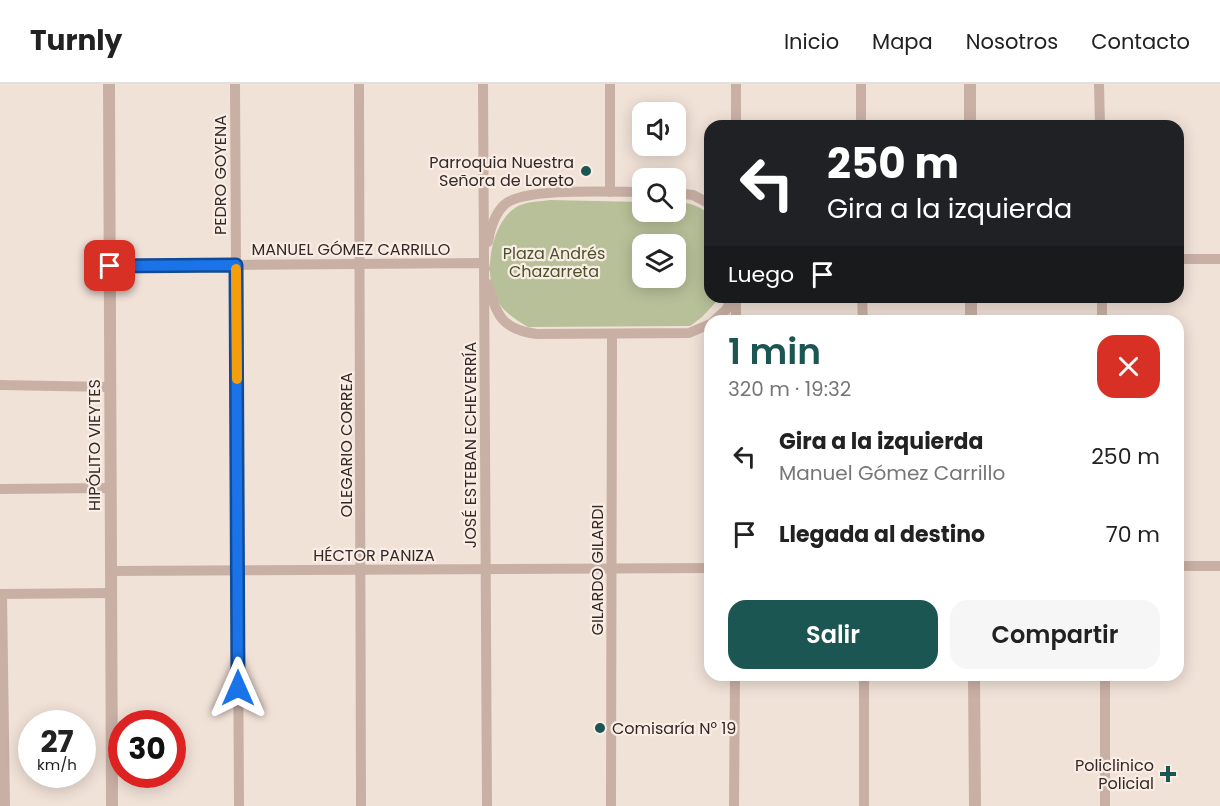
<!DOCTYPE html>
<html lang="es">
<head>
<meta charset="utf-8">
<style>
  :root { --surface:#fff; --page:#f6f6f6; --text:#222; --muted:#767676; --line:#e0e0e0; --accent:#1c5652 }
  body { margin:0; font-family:Poppins,sans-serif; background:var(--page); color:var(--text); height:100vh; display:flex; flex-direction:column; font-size:22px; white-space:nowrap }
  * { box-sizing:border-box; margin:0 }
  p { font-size:20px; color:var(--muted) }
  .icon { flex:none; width:33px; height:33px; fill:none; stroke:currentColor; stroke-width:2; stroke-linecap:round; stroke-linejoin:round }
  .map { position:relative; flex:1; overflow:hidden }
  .side { position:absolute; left:704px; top:231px; width:480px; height:366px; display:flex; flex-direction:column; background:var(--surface); border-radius:18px; box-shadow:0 3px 15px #0003 }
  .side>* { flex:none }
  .guide { position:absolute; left:704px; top:36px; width:480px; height:183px; border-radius:18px; box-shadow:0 3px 15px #0003; background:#202124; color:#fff; overflow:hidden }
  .fabs { position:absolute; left:632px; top:18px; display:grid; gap:12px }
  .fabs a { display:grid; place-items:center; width:54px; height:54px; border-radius:12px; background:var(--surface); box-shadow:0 3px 15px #0003; font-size:30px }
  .speed { position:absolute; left:18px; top:626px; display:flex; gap:12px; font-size:30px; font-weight:700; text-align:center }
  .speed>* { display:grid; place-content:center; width:78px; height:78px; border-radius:50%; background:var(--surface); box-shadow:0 3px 15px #0003; line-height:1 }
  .speed small { font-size:15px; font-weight:400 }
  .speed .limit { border:9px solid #d22; background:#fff; color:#111 }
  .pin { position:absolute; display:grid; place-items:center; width:51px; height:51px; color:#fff; margin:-26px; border-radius:12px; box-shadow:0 3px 9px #0006 }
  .me { position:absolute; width:66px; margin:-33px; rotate:0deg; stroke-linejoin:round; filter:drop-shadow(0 0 4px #0008) }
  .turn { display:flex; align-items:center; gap:21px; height:126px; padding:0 24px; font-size:27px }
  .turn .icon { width:78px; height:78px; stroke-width:2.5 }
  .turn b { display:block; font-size:42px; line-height:51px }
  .then { display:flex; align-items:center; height:57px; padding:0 24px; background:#0003; gap:12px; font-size:22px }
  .round { display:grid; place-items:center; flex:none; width:63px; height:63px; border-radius:18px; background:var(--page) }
  .summary { display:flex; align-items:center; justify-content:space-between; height:102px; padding:0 24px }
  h1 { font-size:36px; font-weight:600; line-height:45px; color:var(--accent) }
  .cta { display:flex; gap:12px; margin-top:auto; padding:12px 24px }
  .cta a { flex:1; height:69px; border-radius:18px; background:var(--accent); color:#fff; font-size:24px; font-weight:600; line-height:69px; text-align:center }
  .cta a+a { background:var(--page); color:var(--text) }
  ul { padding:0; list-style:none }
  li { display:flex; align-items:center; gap:18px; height:78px; padding:0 24px }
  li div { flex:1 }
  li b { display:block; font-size:22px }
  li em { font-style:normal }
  header { display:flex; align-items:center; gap:36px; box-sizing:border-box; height:84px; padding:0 30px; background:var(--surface); border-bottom:2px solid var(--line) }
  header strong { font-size:28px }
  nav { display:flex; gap:33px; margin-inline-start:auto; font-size:21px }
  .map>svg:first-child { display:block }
</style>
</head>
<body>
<header>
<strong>Turnly</strong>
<nav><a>Inicio</a><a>Mapa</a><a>Nosotros</a><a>Contacto</a></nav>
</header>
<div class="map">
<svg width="1220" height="722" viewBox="0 0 1220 722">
  <rect width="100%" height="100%" fill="#f1e2d8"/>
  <path fill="#b8c099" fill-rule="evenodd" d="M550 116 642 118V128H675V118C689 118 699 122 709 130L710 213H720L718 216 702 233 690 242 528 243C517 236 506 230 499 219 483 195 489 147 511 127 522 117 536 118 550 116ZM642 160H675V194H642Z"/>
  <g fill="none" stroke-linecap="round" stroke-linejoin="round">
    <g stroke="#c9b0a5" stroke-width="10">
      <polyline points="235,0 239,722"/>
      <polyline points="359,0 361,722"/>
      <polyline points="483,0 487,722"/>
      <polyline points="610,0 610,108"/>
      <polyline points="736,0 736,42"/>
      <polyline points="861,0 861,42"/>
      <polyline points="1099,0 1100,42"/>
      <polyline points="675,109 693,111 710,120"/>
      <path d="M488 158C490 146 495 130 504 121 522 103 615 108 642 108"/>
      <polyline points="1178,175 1220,175"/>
      <polyline points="110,182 484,179 485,185"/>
      <path d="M488 200C496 232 503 246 537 250L689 249 710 240"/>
      <polyline points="862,213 863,237"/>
      <polyline points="1102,213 1102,237"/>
      <polyline points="714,237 726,226 732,213"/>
      <polyline points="736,237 736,213"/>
      <polyline points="0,301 110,303"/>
      <polyline points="0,405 111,404"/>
      <polyline points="1178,482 1220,482"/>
      <polyline points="111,487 710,484"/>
      <polyline points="0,510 112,509"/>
      <polyline points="2,510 5,722"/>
      <polyline points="611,722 612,250"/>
      <polyline points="734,722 735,591"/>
      <polyline points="864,722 864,591"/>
      <polyline points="1105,722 1105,591"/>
    </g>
    <g stroke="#c9b0a5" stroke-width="12">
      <polyline points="109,0 112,722"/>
      <polyline points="970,0 970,42"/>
      <polyline points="971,213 971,237"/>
      <polyline points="974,591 975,722"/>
    </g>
  </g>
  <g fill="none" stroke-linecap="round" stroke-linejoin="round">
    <g stroke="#114b97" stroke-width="15">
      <polyline id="route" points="110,182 236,181 238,604"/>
    </g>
    <use href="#route" stroke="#1a73e8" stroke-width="10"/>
    <polyline stroke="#f59e0b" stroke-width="10" points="236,185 237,295"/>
  </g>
  <g fill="#1c5652" stroke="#f9ede5" stroke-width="2">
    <circle cx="586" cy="87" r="6"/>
    <circle cx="600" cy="644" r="6"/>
    <path d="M1165 681h6v6h6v6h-6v6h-6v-6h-6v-6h6z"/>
  </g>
  <g text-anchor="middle" stroke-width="4.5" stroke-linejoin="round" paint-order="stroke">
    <g font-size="16" fill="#342926" stroke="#f9ede5" text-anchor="end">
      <text x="574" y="84">Parroquia Nuestra<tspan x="574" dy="18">Señora de Loreto</tspan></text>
      <text x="612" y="650" text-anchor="start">Comisaría N° 19</text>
      <text x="1154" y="687">Policlinico<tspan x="1154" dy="18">Policial</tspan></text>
    </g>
    <g font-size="16" fill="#342926" stroke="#f9ede5">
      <text transform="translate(220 91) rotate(-90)" y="6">PEDRO GOYENA</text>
      <text x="351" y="171">MANUEL GÓMEZ CARRILLO</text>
      <text transform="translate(94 361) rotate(-90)" y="6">HIPÓLITO VIEYTES</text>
      <text transform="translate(346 361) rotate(-90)" y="6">OLEGARIO CORREA</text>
      <text transform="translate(470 361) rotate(-90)" y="6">JOSÉ ESTEBAN ECHEVERRÍA</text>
      <text x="374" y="477">HÉCTOR PANIZA</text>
      <text transform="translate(597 486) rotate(-90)" y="6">GILARDO GILARDI</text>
    </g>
    <g font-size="16" fill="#49532a" stroke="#f9ede5">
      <text x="554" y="175">Plaza Andrés<tspan x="554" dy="18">Chazarreta</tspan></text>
    </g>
  </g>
</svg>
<div class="fabs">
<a><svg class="icon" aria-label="sound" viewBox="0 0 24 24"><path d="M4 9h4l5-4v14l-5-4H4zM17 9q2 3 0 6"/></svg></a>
<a><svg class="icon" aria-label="search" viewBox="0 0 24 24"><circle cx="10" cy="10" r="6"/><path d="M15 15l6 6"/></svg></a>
<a><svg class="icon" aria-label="layers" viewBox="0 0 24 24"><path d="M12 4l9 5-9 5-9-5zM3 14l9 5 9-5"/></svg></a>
</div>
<div class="speed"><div>27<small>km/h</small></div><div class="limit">30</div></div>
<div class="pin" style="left:110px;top:182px;background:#d93025"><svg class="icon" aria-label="arrive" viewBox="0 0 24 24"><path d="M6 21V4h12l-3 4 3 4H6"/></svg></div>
<svg class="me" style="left:238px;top:604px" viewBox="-20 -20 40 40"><path d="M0-17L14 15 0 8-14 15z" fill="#1a73e8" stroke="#fff" stroke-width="4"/></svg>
<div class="guide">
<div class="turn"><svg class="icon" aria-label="left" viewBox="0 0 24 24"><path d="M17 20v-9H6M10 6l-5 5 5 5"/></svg><div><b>250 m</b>Gira a la izquierda</div></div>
<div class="then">Luego<svg class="icon" aria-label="arrive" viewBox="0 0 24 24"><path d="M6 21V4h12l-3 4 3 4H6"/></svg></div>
</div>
<section class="side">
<div class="summary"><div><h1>1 min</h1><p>320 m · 19:32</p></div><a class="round" style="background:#d93025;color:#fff"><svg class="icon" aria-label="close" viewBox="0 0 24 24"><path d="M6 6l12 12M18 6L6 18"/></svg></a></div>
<ul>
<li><svg class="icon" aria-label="left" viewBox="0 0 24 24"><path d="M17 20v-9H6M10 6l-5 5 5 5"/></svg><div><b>Gira a la izquierda</b><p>Manuel Gómez Carrillo</p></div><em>250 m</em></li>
<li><svg class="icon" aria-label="arrive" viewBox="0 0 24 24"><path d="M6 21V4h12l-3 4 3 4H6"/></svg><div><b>Llegada al destino</b></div><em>70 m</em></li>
</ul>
<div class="cta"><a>Salir</a><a>Compartir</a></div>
</section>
</div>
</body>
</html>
